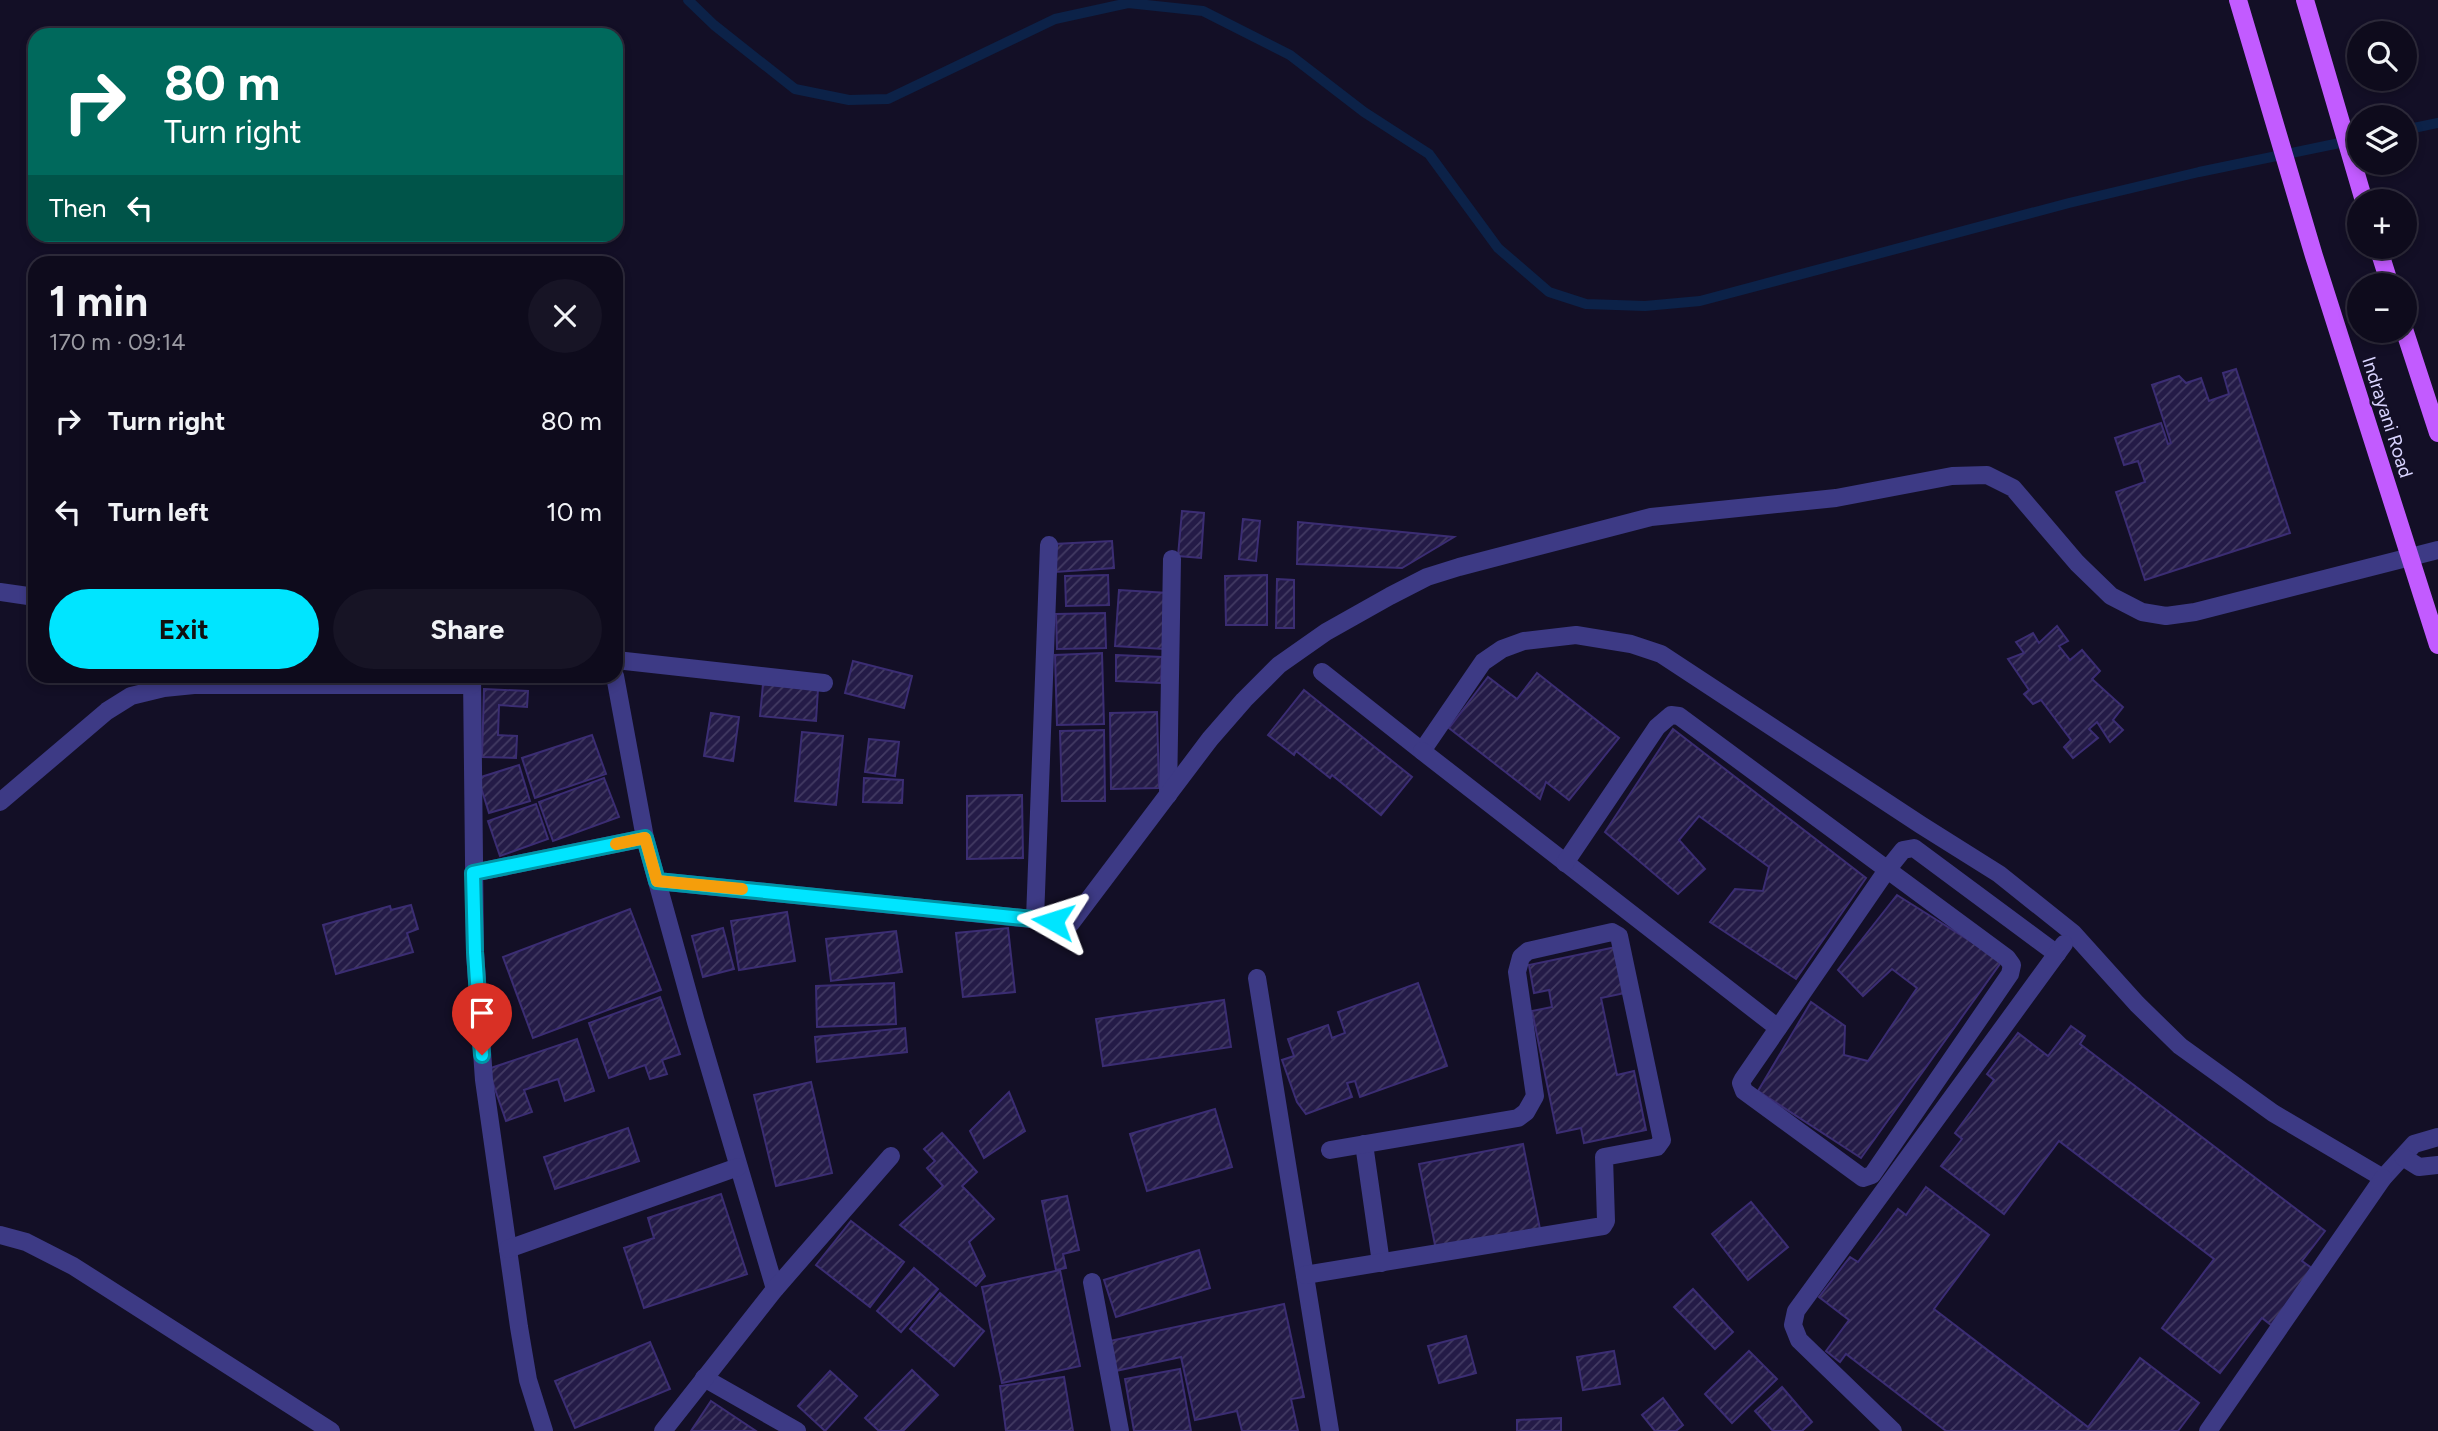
<!DOCTYPE html>
<html lang="en">
<head>
<meta charset="utf-8">
<style>
  :root { --surface:#0e0b1c; --page:#171425; --text:#f1f3f6; --muted:#9b9ba3; --line:#2e2b3b; --accent:#00e5ff }
  body { margin:0; font-family:Figtree,sans-serif; background:var(--page); color:var(--text); height:100vh; display:flex; flex-direction:column; font-size:26px; white-space:nowrap }
  * { box-sizing:border-box; margin:0 }
  p { font-size:23px; color:var(--muted) }
  .icon { flex:none; width:38px; height:38px; fill:none; stroke:currentColor; stroke-width:2; stroke-linecap:round; stroke-linejoin:round }
  .map { position:relative; flex:1; overflow:hidden }
  .sheet { position:absolute; left:28px; top:256px; width:595px; height:427px; display:flex; flex-direction:column; background:var(--surface); border-radius:21px; box-shadow:0 4px 10px #0003,0 0 0 2px var(--line) }
  .sheet>* { flex:none }
  .banner { position:absolute; left:28px; top:28px; width:595px; height:214px; border-radius:21px; box-shadow:0 4px 10px #0003,0 0 0 2px var(--line); background:#00695c; color:#fff; overflow:hidden }
  .buttons { position:absolute; left:2347px; top:21px; display:grid; gap:14px }
  .buttons a { display:grid; place-items:center; width:70px; height:70px; border-radius:50%; background:var(--surface); box-shadow:0 4px 10px #0003,0 0 0 2px var(--line); font-size:35px }
  .pin { position:absolute; display:grid; place-items:center; width:60px; height:60px; color:#fff; margin:-72px -30px; border-radius:50% 50% 50% 0; rotate:-45deg; box-shadow:0 0 7px #0007 }
  .pin .icon { rotate:45deg }
  .me { position:absolute; width:77px; margin:-38px; rotate:276deg; stroke-linejoin:round; filter:drop-shadow(0 0 5px #0008) }
  .turn { display:flex; align-items:center; gap:24px; height:147px; padding:0 21px; font-size:32px }
  .turn .icon { width:91px; height:91px; stroke-width:2.5 }
  .turn b { display:block; font-size:49px; line-height:60px }
  .then { display:flex; align-items:center; height:66px; padding:0 21px; background:#0003; gap:14px; font-size:26px }
  .round { display:grid; place-items:center; flex:none; width:74px; height:74px; border-radius:37px; background:var(--page) }
  .head { display:flex; align-items:center; justify-content:space-between; height:119px; padding:0 21px }
  h1 { font-size:42px; font-weight:700; line-height:52px }
  .primary-button { display:flex; gap:14px; margin-top:auto; padding:14px 21px }
  .primary-button a { flex:1; height:80px; border-radius:42px; background:var(--accent); color:#111; font-size:28px; font-weight:700; line-height:80px; text-align:center }
  .primary-button a+a { background:var(--page); color:var(--text) }
  ul { padding:0; list-style:none }
  li { display:flex; align-items:center; gap:21px; height:91px; padding:0 21px }
  li div { flex:1 }
  li b { display:block; font-size:26px }
  li em { font-style:normal }
  .map>svg:first-child { display:block }
</style>
</head>
<body>
<div class="map">
<svg width="2438" height="1431" viewBox="0 0 2438 1431">
  <defs>
    <pattern id="building-hatch" width="6" height="6" patternUnits="userSpaceOnUse" patternTransform="scale(1.75)"><rect width="6" height="6" fill="#241b47"/><path d="M-1 1l2-2M0 6l6-6M5 7l2-2" fill="none" stroke="#433b63"/></pattern>
  </defs>
  <rect width="100%" height="100%" fill="#130f26"/>
  <g fill="none" stroke-linecap="round" stroke-linejoin="round">
    <g stroke="#0c2248" stroke-width="10">
      <polyline points="688,0 714,25 795,89 849,100 888,99 1055,19 1128,3 1203,11 1290,55 1364,112 1429,154 1498,248 1549,292 1586,304 1645,306 1700,301 2069,203 2199,172 2359,139"/>
      <polyline points="2404,130 2438,123"/>
    </g>
  </g>
  <g fill="url(#building-hatch)" stroke="#3b2d73" stroke-width="2">
    <polygon points="2236,369 2290,533 2145,580 2116,492 2145,482 2138,461 2124,465 2115,438 2161,423 2168,444 2171,443 2152,385 2179,376 2186,383 2201,378 2209,401 2229,394 2223,373"/>
    <polygon points="1182,511 1204,513 1201,558 1178,556"/>
    <polygon points="1243,519 1260,521 1256,561 1239,559"/>
    <polygon points="1298,522 1454,537 1402,568 1297,564"/>
    <polygon points="1112,541 1114,568 1055,572 1054,544"/>
    <polygon points="1108,575 1109,605 1066,606 1065,576"/>
    <polygon points="1267,575 1267,625 1226,625 1225,576"/>
    <polygon points="1277,579 1294,580 1294,628 1276,628"/>
    <polygon points="1119,590 1168,593 1164,649 1115,646"/>
    <polygon points="1105,613 1106,648 1057,649 1056,614"/>
    <polygon points="2057,626 2068,641 2059,646 2070,660 2082,650 2100,671 2092,679 2123,707 2113,720 2123,730 2110,742 2097,722 2089,729 2098,738 2073,758 2064,747 2071,740 2041,700 2033,704 2024,694 2029,690 2008,659 2024,653 2016,642 2033,633 2039,643"/>
    <polygon points="1102,653 1104,724 1057,725 1055,655"/>
    <polygon points="1116,655 1162,657 1161,683 1116,681"/>
    <polygon points="853,661 912,676 904,708 845,693"/>
    <polygon points="1537,673 1619,738 1569,800 1546,782 1540,799 1449,728 1488,677 1517,699"/>
    <polygon points="763,684 818,689 816,721 760,716"/>
    <polygon points="484,689 528,691 527,707 499,705 498,735 517,736 516,758 482,757"/>
    <polygon points="1304,690 1412,777 1381,815 1332,775 1330,778 1296,751 1294,755 1268,735"/>
    <polygon points="1157,712 1159,788 1111,789 1110,713"/>
    <polygon points="711,713 739,717 733,761 704,756"/>
    <polygon points="1673,729 1866,878 1796,979 1710,922 1735,889 1763,891 1769,867 1699,816 1679,840 1705,869 1678,894 1605,832"/>
    <polygon points="1104,730 1105,801 1062,801 1060,731"/>
    <polygon points="802,732 843,736 836,805 795,801"/>
    <polygon points="592,735 606,774 535,798 522,758"/>
    <polygon points="869,739 899,742 895,776 865,772"/>
    <polygon points="519,765 530,801 489,813 478,778"/>
    <polygon points="604,778 619,817 553,841 539,802"/>
    <polygon points="864,778 903,780 902,803 863,802"/>
    <polygon points="1022,795 1023,858 967,859 967,796"/>
    <polygon points="536,804 548,839 500,856 488,821"/>
    <polygon points="1897,895 2002,961 1861,1158 1758,1091 1811,1002 1845,1026 1844,1055 1868,1061 1917,988 1892,969 1863,996 1838,970"/>
    <polygon points="411,905 418,929 407,933 413,952 336,974 323,925 390,906 391,910"/>
    <polygon points="630,909 661,990 533,1038 503,957"/>
    <polygon points="787,912 795,961 739,970 731,921"/>
    <polygon points="723,928 734,969 703,977 692,936"/>
    <polygon points="1008,928 1015,992 963,997 956,933"/>
    <polygon points="896,931 902,972 831,981 826,939"/>
    <polygon points="1616,947 1625,993 1601,998 1617,1075 1634,1071 1646,1130 1584,1143 1581,1128 1557,1133 1532,1011 1552,1007 1549,990 1534,993 1529,965"/>
    <polygon points="894,983 896,1024 817,1027 816,986"/>
    <polygon points="1418,983 1447,1066 1360,1097 1355,1081 1347,1083 1352,1097 1306,1114 1297,1102 1282,1060 1294,1056 1288,1039 1328,1025 1332,1038 1345,1033 1338,1012"/>
    <polygon points="660,997 680,1054 662,1060 667,1074 650,1079 645,1065 609,1078 589,1023"/>
    <polygon points="1224,1000 1231,1047 1103,1066 1096,1019"/>
    <polygon points="2071,1026 2085,1036 2080,1044 2325,1231 2302,1261 2313,1269 2271,1325 2262,1318 2220,1373 2162,1328 2214,1259 2059,1141 2004,1214 1941,1166 1962,1139 1955,1133 1994,1080 1987,1074 2018,1033 2048,1056"/>
    <polygon points="905,1028 907,1052 817,1062 815,1037"/>
    <polygon points="577,1039 594,1091 565,1101 558,1079 524,1090 532,1112 506,1121 488,1069"/>
    <polygon points="811,1082 832,1173 776,1186 754,1095"/>
    <polygon points="1009,1092 1025,1131 984,1158 970,1131"/>
    <polygon points="1215,1109 1232,1167 1147,1191 1130,1134"/>
    <polygon points="628,1128 639,1161 555,1189 544,1157"/>
    <polygon points="942,1133 977,1172 962,1186 994,1219 969,1242 985,1276 976,1286 900,1225 943,1186 927,1168 935,1161 924,1149"/>
    <polygon points="1523,1144 1540,1229 1436,1250 1419,1164"/>
    <polygon points="1926,1187 1989,1235 1934,1309 2088,1427 2140,1358 2199,1403 2178,1431 1946,1431 1846,1354 1840,1362 1826,1351 1849,1320 1819,1297 1850,1257 1858,1262 1898,1209 1906,1215"/>
    <polygon points="721,1194 747,1274 644,1308 624,1248 654,1238 648,1218"/>
    <polygon points="1067,1196 1079,1250 1063,1254 1066,1268 1056,1270 1042,1201"/>
    <polygon points="1751,1202 1788,1247 1748,1280 1712,1234"/>
    <polygon points="851,1221 904,1262 870,1307 816,1265"/>
    <polygon points="1199,1250 1210,1288 1116,1317 1104,1280"/>
    <polygon points="914,1268 938,1289 901,1332 877,1311"/>
    <polygon points="1060,1270 1080,1366 1002,1383 982,1287"/>
    <polygon points="1693,1289 1733,1332 1715,1349 1674,1307"/>
    <polygon points="940,1293 984,1331 954,1366 910,1329"/>
    <polygon points="1284,1304 1304,1397 1291,1399 1298,1431 1242,1431 1237,1411 1195,1420 1181,1357 1111,1372 1105,1342"/>
    <polygon points="1466,1336 1476,1373 1439,1383 1428,1346"/>
    <polygon points="650,1342 670,1389 575,1428 555,1381"/>
    <polygon points="1614,1351 1620,1384 1583,1390 1577,1357"/>
    <polygon points="1749,1351 1777,1379 1732,1423 1705,1394"/>
    <polygon points="1180,1369 1191,1431 1134,1431 1125,1379"/>
    <polygon points="912,1370 938,1395 903,1431 879,1431 865,1418"/>
    <polygon points="830,1371 857,1396 825,1431 798,1406"/>
    <polygon points="1064,1377 1073,1431 1006,1431 1000,1386"/>
    <polygon points="1782,1387 1812,1422 1802,1431 1773,1431 1755,1411"/>
    <polygon points="1663,1398 1683,1425 1676,1431 1655,1431 1642,1415"/>
    <polygon points="711,1401 756,1431 691,1431"/>
    <polygon points="1561,1418 1561,1431 1517,1431 1517,1420"/>
  </g>
  <g fill="none" stroke-linecap="round" stroke-linejoin="round">
    <polyline stroke="#2fb8b0" stroke-width="4.5" stroke-dasharray="3.5 5" stroke-linecap="butt" points="377,255 379,262"/>
    <g stroke="#3d3a85" stroke-width="18">
      <polyline points="0,592 35,597"/>
      <polyline points="616,660 824,683"/>
      <polyline points="1322,672 1422,751 1483,662 1502,649 1524,641 1576,635 1631,644 1661,654 1921,825 1999,874 2073,933 2137,1004 2180,1046 2273,1113 2383,1178 2414,1144 2438,1137"/>
      <polyline points="472,676 475,952 484,1080 519,1327 528,1380 544,1431"/>
      <polyline points="615,676 645,838 696,1022 775,1289"/>
      <polyline points="1422,751 1778,1028"/>
      <polyline points="1168,795 1172,559"/>
      <polyline points="0,802 107,711 131,696 164,688 194,685 472,685"/>
      <polyline points="1565,863 1657,727 1671,715 1679,716 2007,958 2012,965 2010,974 1872,1175 1863,1178 1744,1091 1741,1083 1743,1079 1887,870 1903,850 1914,848 2057,954"/>
      <polyline points="473,873 645,838"/>
      <polyline points="657,881 1071,923 1210,739 1244,700 1279,665 1326,632 1390,596 1427,577 1459,567 1651,517 1836,498 1952,476 1987,475 2013,488 2077,563 2111,596 2142,612 2166,616 2195,612 2438,550"/>
      <polyline points="1035,919 1049,545"/>
      <polyline points="1257,978 1330,1431"/>
      <polyline points="1364,1144 1381,1263"/>
      <polyline points="2403,1157 2419,1167 2438,1165"/>
      <polyline points="0,1235 26,1242 73,1266 331,1431"/>
      <polyline points="508,1249 738,1167"/>
      <polyline points="1305,1275 1603,1226 1606,1221 1604,1157 1657,1147 1662,1140 1619,936 1612,932 1528,951 1521,957 1517,972 1535,1096 1526,1112 1518,1118 1330,1150"/>
      <polyline points="1092,1282 1120,1431"/>
      <polyline points="704,1378 797,1431"/>
      <polyline points="663,1431 775,1289 891,1156"/>
      <polyline points="1893,1431 1799,1340 1793,1325 1796,1311 2064,944"/>
      <polyline points="2208,1431 2383,1178"/>
    </g>
    <g stroke="#c25bff" stroke-width="18">
      <polyline points="2238,0 2314,256 2438,645"/>
      <polyline points="2305,0 2364,201"/>
      <polyline points="2378,247 2390,285"/>
      <polyline points="2404,329 2438,433"/>
    </g>
  </g>
  <g fill="none" stroke-linecap="round" stroke-linejoin="round">
    <g stroke="#0095a6" stroke-width="18">
      <polyline id="route" points="482,1055 475,952 473,873 645,838 657,881 1053,921"/>
    </g>
    <use href="#route" stroke="#00e5ff" stroke-width="12"/>
    <polyline stroke="#f59e0b" stroke-width="12" points="616,844 645,838 657,881 742,889"/>
  </g>
  <g text-anchor="middle" stroke-width="5" stroke-linejoin="round" paint-order="stroke">
    <g font-size="19" fill="#d9d4ff" stroke="#130f26">
      <text transform="translate(2388 417) rotate(72)" y="7">Indrayani Road</text>
    </g>
  </g>
</svg>
<div class="buttons">
<a><svg class="icon" aria-label="search" viewBox="0 0 24 24"><circle cx="10" cy="10" r="6"/><path d="M15 15l6 6"/></svg></a>
<a><svg class="icon" aria-label="layers" viewBox="0 0 24 24"><path d="M12 4l9 5-9 5-9-5zM3 14l9 5 9-5"/></svg></a>
<a>+</a>
<a>−</a>
</div>
<div class="pin" style="left:482px;top:1055px;background:#d93025"><svg class="icon" aria-label="arrive" viewBox="0 0 24 24"><path d="M6 21V4h12l-3 4 3 4H6"/></svg></div>
<svg class="me" style="left:1053px;top:921px" viewBox="-20 -20 40 40"><path d="M0-17L14 15 0 8-14 15z" fill="#00e5ff" stroke="#fff" stroke-width="4"/></svg>
<div class="banner">
<div class="turn"><svg class="icon" aria-label="right" viewBox="0 0 24 24"><path d="M7 20v-9h11M14 6l5 5-5 5"/></svg><div><b>80 m</b>Turn right</div></div>
<div class="then">Then<svg class="icon" aria-label="left" viewBox="0 0 24 24"><path d="M17 20v-9H6M10 6l-5 5 5 5"/></svg></div>
</div>
<section class="sheet">
<div class="head"><div><h1>1 min</h1><p>170 m · 09:14</p></div><a class="round"><svg class="icon" aria-label="close" viewBox="0 0 24 24"><path d="M6 6l12 12M18 6L6 18"/></svg></a></div>
<ul>
<li><svg class="icon" aria-label="right" viewBox="0 0 24 24"><path d="M7 20v-9h11M14 6l5 5-5 5"/></svg><div><b>Turn right</b></div><em>80 m</em></li>
<li><svg class="icon" aria-label="left" viewBox="0 0 24 24"><path d="M17 20v-9H6M10 6l-5 5 5 5"/></svg><div><b>Turn left</b></div><em>10 m</em></li>
</ul>
<div class="primary-button"><a>Exit</a><a>Share</a></div>
</section>
</div>
</body>
</html>
